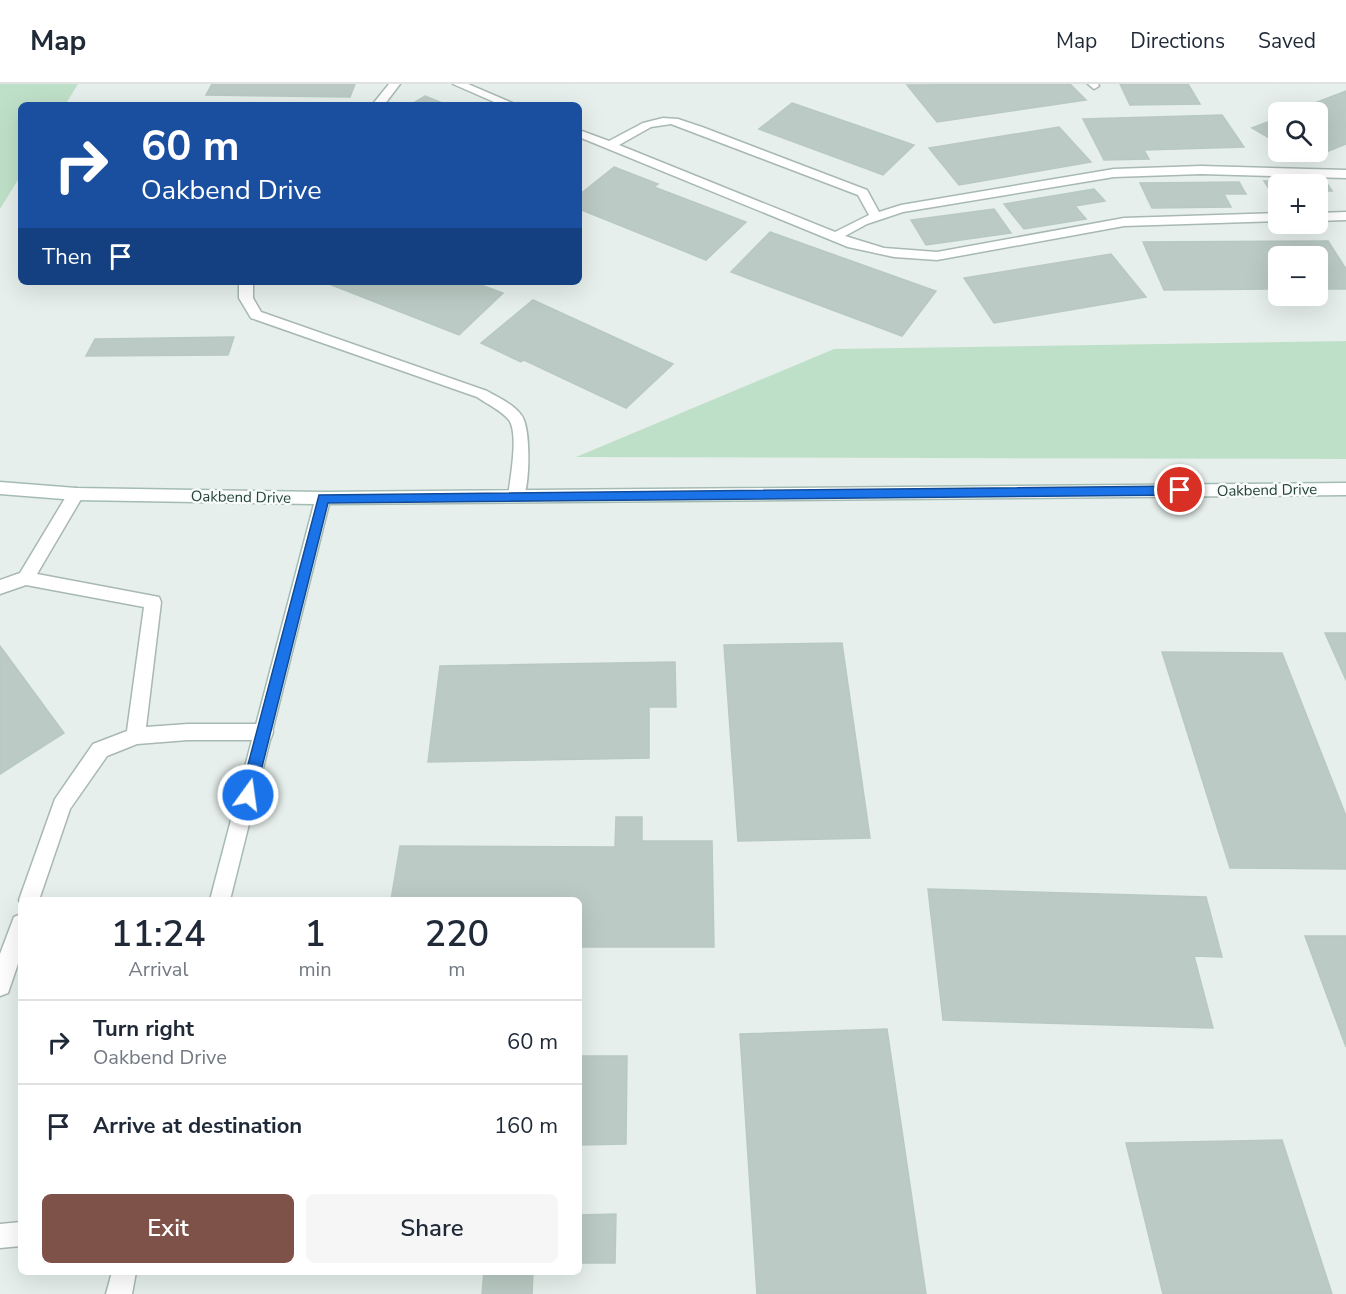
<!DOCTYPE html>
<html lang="en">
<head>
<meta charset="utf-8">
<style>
  :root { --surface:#fff; --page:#f6f6f7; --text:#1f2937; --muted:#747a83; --line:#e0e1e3; --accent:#7f5249 }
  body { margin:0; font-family:"Nunito Sans",sans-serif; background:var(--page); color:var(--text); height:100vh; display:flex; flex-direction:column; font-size:22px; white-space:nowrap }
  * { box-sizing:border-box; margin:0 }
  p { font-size:20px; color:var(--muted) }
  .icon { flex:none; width:33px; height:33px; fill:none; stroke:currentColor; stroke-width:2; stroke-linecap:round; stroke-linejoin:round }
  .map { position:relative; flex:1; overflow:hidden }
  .panel { position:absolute; left:18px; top:813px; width:564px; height:378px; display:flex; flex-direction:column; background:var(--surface); border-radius:9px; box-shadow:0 6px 24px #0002 }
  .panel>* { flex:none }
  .hud { position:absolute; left:18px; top:18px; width:564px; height:183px; border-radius:9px; box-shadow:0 6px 24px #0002; background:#1a4fa0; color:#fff; overflow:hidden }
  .fabs { position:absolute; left:1268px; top:18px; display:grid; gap:12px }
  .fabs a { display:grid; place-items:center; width:60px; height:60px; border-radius:9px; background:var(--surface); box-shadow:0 6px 24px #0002; font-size:30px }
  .pin { position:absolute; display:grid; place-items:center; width:51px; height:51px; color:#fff; margin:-26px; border:3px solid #fff; border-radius:50%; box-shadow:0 2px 6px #0007 }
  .me { position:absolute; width:66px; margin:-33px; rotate:14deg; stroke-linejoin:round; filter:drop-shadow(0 0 4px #0008) }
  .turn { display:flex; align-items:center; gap:21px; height:126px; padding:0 24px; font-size:27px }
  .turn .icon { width:78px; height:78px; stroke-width:2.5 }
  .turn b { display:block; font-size:42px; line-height:51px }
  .then { display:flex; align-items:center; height:57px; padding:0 24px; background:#0003; gap:12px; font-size:22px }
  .eta { display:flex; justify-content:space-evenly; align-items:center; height:102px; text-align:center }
  .eta b { font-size:36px; font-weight:600; line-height:42px }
  .action { display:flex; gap:12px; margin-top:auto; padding:12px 24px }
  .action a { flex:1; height:69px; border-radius:9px; background:var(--accent); color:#fff; font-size:24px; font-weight:600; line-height:69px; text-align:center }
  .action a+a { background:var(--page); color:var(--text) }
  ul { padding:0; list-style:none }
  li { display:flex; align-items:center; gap:18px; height:84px; padding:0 24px; border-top:2px solid var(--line) }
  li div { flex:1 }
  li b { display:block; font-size:22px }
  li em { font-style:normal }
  header { display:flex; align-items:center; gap:36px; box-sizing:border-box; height:84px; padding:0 30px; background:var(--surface); border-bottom:2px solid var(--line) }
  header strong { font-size:28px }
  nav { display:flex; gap:33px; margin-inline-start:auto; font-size:21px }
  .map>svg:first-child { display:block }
</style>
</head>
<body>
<header>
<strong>Map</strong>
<nav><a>Map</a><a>Directions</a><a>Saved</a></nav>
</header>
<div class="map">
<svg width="1346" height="1210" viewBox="0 0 1346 1210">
  <rect width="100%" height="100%" fill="#e6efeb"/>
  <g fill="#bfe0c8">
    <polygon points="0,0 78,0 65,21 21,21 21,91 0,125"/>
    <polygon points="1346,257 1346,375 576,373 834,265"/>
  </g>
  <g fill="#bbcac4" stroke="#b8c9c2" stroke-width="1.5">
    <polygon points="212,0 355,0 350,13 206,11"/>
    <polygon points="1070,0 1086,16 937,38 907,1"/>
    <polygon points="1120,0 1188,0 1200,20 1130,21"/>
    <polygon points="1346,7 1346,60 1307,76 1293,68 1317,68 1317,28 1291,28"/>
    <polygon points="425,12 447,21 410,21"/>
    <polygon points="792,19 914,61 883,91 759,45"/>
    <polygon points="1222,31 1244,63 1144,66 1149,75 1104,76 1083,35"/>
    <polygon points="1278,34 1278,59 1252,44"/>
    <polygon points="1059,43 1091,78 959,101 929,64"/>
    <polygon points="614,83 658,100 654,103 746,138 706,176 579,125 579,111"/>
    <polygon points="1325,96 1332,107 1317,107 1317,100 1278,100 1278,119 1264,97"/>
    <polygon points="1239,98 1246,110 1224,110 1231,123 1152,124 1140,99"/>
    <polygon points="1094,105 1105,117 1075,122 1086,135 1024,145 1004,120"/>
    <polygon points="994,125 1011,149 926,161 911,136"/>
    <polygon points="770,148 936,207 902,252 731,188"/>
    <polygon points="1328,157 1346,185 1346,205 1317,205 1317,172 1278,172 1278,205 1164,206 1143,158"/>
    <polygon points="1111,170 1146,213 994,239 964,194"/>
    <polygon points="324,198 473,198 503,209 459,251"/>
    <polygon points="533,216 673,280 626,324 524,276 521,278 481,259"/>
    <polygon points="234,253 228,271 86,272 95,255"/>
    <polygon points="1325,549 1346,549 1346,596"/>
    <polygon points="842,559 870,754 738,757 724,561"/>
    <polygon points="0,562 64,649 0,690"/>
    <polygon points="1162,568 1282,569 1346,732 1346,785 1230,784"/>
    <polygon points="675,578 676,623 649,623 649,674 428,678 440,582"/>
    <polygon points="616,733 642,733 642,757 712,757 714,863 579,863 579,816 391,816 400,762 615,763"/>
    <polygon points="928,805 1206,813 1222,873 1194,872 1213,944 943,936"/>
    <polygon points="1305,852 1346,852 1346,963"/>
    <polygon points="887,945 926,1210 757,1210 740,950"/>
    <polygon points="579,972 627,972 626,1060 579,1061"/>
    <polygon points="1282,1056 1332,1210 1163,1210 1126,1059"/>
    <polygon points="616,1130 615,1179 579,1179 579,1131"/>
    <polygon points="484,1188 533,1188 532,1210 482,1210"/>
  </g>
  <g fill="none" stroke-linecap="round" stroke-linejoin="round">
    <g stroke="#a8b8b2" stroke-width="3">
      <g id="lane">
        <polygon points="389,0 400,0 384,21 372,21"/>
        <polygon points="453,0 468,0 517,21 501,21"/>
        <polygon points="1088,0 1098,0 1099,2 1094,5"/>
        <path d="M663 34 678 35 702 43 867 106 879 128 901 121 1114 85 1201 82 1346 86V94L1201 90 1114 93 903 128 867 140 845 152 884 164 937 168 1124 134 1278 129V137L1124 142 937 176 894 173 848 163 579 53V46L609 57 643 39ZM671 40 858 111 869 131 835 148 619 61 651 43Z"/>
        <polygon points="1346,128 1346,136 1317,137 1317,129"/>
        <path d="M239 198H253V214L261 228 487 307C499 314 514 320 522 332 531 346 530 403 522 417H510L508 413C510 395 519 350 509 336 501 326 487 320 477 313L251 234 239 214Z"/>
        <polygon points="76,404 82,406 84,410 37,490 159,513 161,518 146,643 188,640 264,640 271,642 273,648 271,654 264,656 188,656 137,660 107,672 70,725 39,816 21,816 21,821 19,816 55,715 93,660 127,647 144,523 26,501 0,510 0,496 20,489 70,406"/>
        <polygon points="21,830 21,871 8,909 0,912 0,870 14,833"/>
        <polygon points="21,1138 21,1162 0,1164 0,1140"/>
      </g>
    </g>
    <g stroke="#a4bbb3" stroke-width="3">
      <g id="secondary">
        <polygon points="0,398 76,404 323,408 1346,399 1346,411 329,420 230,816 210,816 314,420 76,416 0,410"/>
        <polygon points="112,1188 136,1188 132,1210 106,1210"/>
      </g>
    </g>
    <use href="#lane" fill="#fff" fill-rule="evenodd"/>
    <use href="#secondary" fill="#fff" fill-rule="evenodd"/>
  </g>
  <polygon fill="#1a73e8" stroke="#114b97" stroke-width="1.5" points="1180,402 1186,406 1180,411 328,419 255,711 253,716 248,718 242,716 240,711 319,411"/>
  <g text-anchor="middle" stroke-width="5" stroke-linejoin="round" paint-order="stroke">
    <g font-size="15" fill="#24423a" stroke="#f7fbf9">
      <text transform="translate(1267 406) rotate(-1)" y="5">Oakbend Drive</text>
      <text transform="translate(241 413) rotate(1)" y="5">Oakbend Drive</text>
    </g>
  </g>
</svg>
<div class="fabs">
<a><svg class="icon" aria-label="search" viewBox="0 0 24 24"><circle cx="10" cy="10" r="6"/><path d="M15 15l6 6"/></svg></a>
<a>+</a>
<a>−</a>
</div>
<div class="pin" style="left:1180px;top:406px;background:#d93025"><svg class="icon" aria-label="arrive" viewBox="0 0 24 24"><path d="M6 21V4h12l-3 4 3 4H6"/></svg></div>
<svg class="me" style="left:248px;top:711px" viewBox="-20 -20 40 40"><circle r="17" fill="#1a73e8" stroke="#fff" stroke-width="3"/><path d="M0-11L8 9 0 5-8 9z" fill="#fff"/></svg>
<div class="hud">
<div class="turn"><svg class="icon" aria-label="right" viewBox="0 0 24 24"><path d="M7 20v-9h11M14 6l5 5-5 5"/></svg><div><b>60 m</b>Oakbend Drive</div></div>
<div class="then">Then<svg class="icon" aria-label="arrive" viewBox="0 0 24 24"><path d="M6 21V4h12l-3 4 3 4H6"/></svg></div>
</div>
<section class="panel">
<div class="eta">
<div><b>11:24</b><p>Arrival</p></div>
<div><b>1</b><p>min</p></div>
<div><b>220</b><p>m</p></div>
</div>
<ul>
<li><svg class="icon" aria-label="right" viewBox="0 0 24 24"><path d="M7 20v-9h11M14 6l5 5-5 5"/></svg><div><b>Turn right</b><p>Oakbend Drive</p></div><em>60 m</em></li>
<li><svg class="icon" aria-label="arrive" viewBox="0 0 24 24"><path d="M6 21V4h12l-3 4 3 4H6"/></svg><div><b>Arrive at destination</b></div><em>160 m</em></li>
</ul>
<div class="action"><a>Exit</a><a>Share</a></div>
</section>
</div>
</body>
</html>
